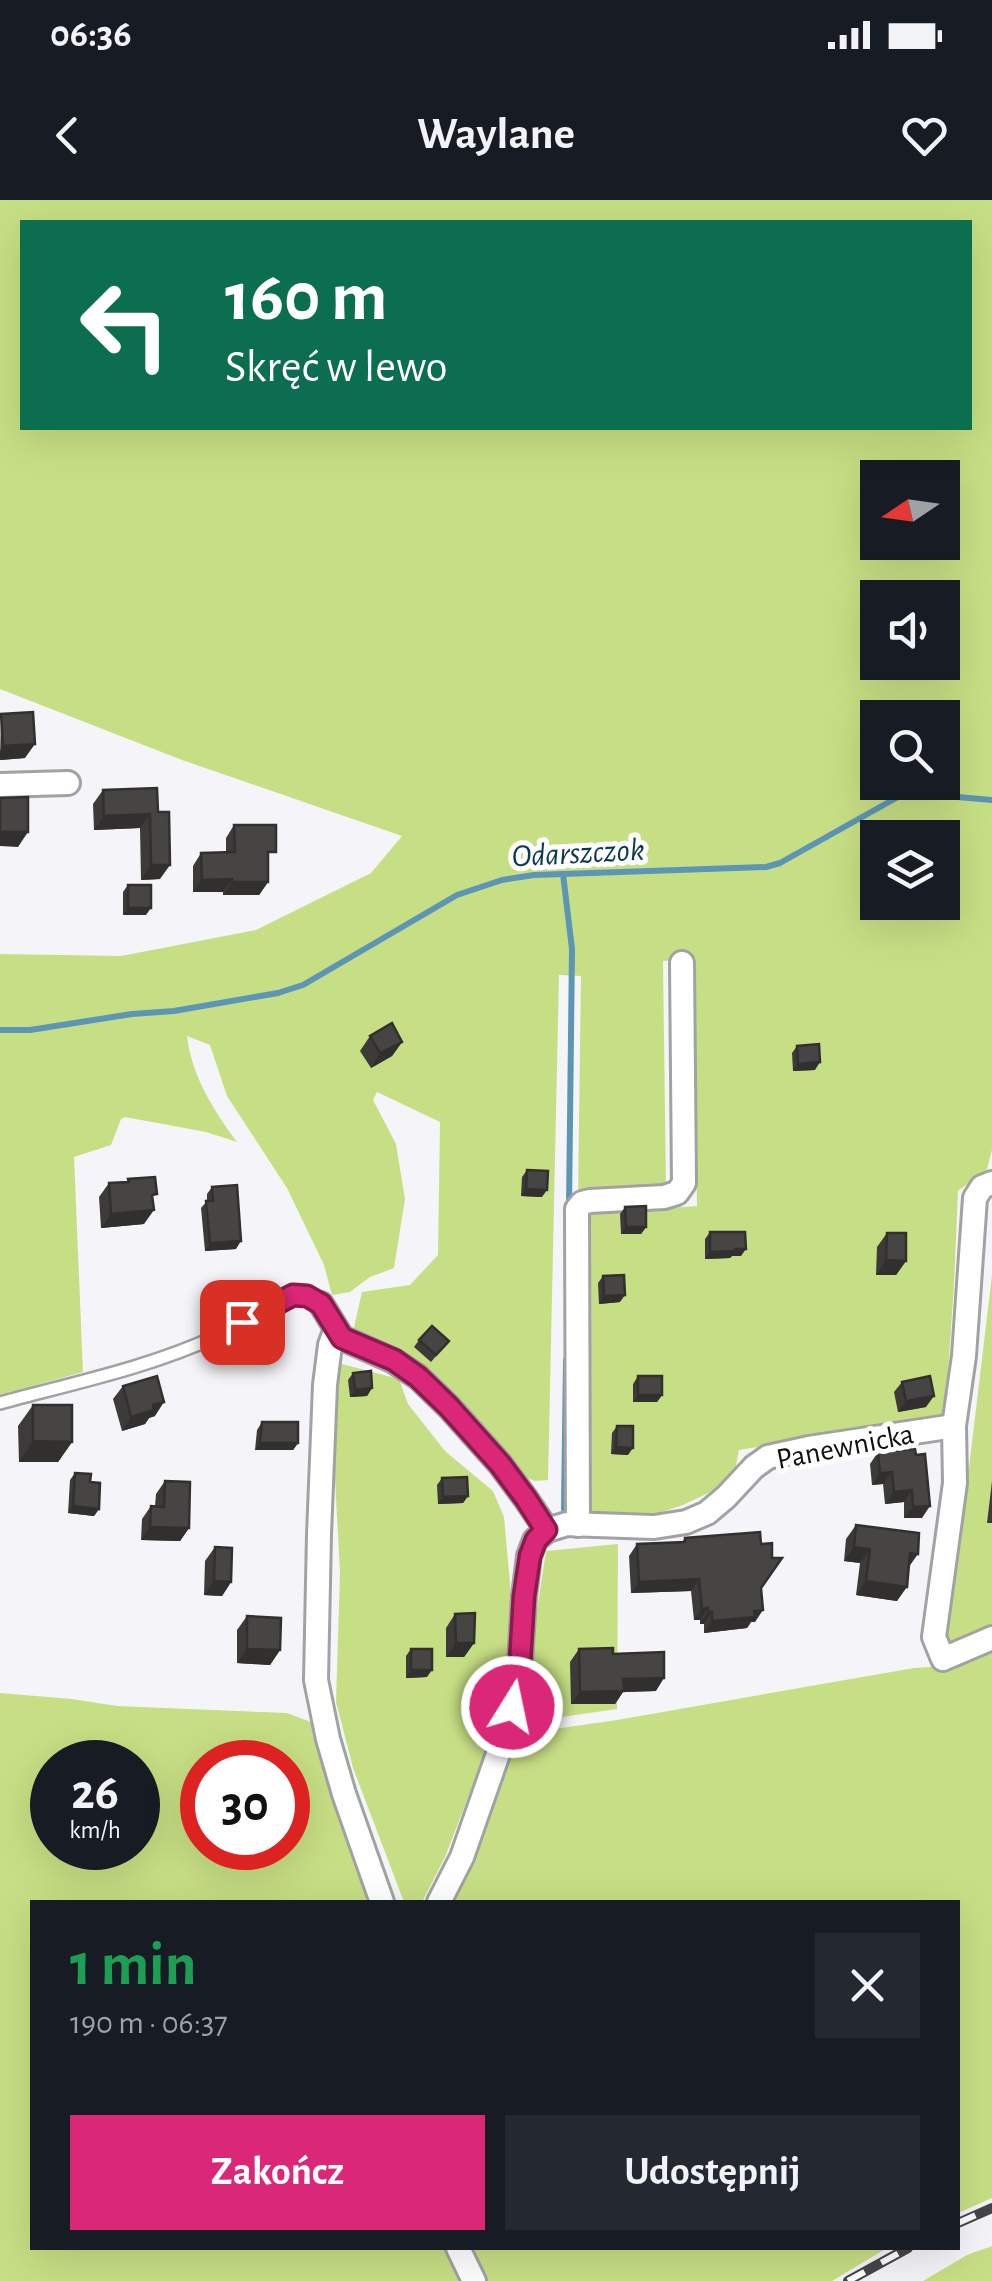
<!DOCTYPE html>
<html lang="pl">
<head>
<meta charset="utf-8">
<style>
  :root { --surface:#171b24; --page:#242831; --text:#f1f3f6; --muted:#9ea1a6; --accent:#db2777 }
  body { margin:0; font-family:"Alegreya Sans",sans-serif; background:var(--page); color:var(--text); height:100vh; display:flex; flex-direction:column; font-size:38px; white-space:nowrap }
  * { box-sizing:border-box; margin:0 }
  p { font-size:32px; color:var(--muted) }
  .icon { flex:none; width:55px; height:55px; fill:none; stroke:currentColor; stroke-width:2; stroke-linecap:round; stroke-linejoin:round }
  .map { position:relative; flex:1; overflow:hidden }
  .sheet { position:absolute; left:30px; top:1700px; width:930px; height:350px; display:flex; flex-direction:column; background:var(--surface); border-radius:0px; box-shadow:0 10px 40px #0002 }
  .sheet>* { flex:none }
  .banner { position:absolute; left:20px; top:20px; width:952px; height:210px; border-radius:0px; box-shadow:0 10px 40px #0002; background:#0b6e4f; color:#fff; overflow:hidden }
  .needle { width:65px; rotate:257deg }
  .controls { position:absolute; left:860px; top:260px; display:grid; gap:20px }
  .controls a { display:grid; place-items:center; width:100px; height:100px; border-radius:0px; background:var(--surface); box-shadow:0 10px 40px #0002; font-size:50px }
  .speed { position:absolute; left:30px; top:1540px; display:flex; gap:20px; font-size:50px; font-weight:700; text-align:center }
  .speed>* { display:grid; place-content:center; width:130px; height:130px; border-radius:50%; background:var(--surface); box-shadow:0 10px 40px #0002; line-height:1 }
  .speed small { font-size:25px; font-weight:400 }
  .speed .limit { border:15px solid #d22; background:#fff; color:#111 }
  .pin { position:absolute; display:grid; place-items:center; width:85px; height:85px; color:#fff; margin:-42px; border-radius:20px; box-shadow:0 5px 15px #0006 }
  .me { position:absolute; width:110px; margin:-55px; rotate:10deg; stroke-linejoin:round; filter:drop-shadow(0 0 8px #0008) }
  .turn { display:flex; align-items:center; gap:35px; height:210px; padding:0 40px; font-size:45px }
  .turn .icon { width:130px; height:130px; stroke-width:2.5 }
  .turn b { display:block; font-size:70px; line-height:85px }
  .round { display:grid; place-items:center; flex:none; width:105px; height:105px; border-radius:0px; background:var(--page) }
  .overview { display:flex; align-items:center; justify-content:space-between; height:170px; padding:0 40px }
  h1 { font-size:60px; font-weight:700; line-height:75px; color:#1e9e55 }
  .cta { display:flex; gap:20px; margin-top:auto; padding:20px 40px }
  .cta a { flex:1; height:115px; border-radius:0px; background:var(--accent); color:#fff; font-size:40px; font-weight:700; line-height:115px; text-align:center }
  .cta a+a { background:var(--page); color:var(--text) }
  .status { display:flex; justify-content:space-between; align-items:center; height:70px; padding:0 50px; background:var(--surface); direction:ltr }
  .status svg { height:28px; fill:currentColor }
  header { display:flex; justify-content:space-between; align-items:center; height:130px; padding:0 40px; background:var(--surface); font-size:45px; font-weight:700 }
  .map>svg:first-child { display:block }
</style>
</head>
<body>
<div class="status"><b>06:36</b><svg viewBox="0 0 49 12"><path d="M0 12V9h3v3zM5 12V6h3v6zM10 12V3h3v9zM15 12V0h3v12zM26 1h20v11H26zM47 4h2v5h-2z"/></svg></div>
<header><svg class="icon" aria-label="back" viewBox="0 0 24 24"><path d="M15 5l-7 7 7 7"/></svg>Waylane<svg class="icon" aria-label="heart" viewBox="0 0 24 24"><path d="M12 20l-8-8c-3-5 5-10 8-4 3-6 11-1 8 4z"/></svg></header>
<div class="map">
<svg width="992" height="2081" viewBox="0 0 992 2081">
  <rect width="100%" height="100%" fill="#f5f4f8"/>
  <g fill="#c7df84" fill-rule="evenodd">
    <path d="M0 0H992V950L987 969 958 991 954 1085 945 1218 739 1250 735 1271 725 1285 683 1305 659 1313 585 1312 587 1014 697 1006 693 759 663 761 666 987 578 995 581 776 559 775 548 1280 535 1281 524 1277 480 1232 353 1132 362 1092 410 1085 438 1055 440 922 377 892 373 900 396 944 405 999 394 1068 370 1077 350 1092 332 1095 324 1065 287 988 227 896 210 845 187 836C192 877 213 909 237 942L206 932 125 917 121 919 111 945 74 957 83 1172 0 1195V754L121 756 256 730 371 673 402 636 182 560 0 489ZM22 22H970V228H22ZM878 278H942V342H878ZM878 398H942V462H878ZM878 518H942V582H878ZM878 638H942V702H878Z"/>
    <polygon points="992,1075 992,1431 951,1446 944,1442 952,1353 960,1343"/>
    <polygon points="338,1163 399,1179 408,1204 445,1251 493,1291 504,1317 511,1395 509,1460 490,1541 445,1657 422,1702 404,1702 353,1568 336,1502 340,1373 334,1260"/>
    <polygon points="618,1344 617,1509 527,1522 535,1422 546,1351"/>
    <polygon points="992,1448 992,1998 958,2013 958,1702 452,1702 503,1565 519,1534 617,1520 914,1468 946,1466"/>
    <path d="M0 1493 72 1499 117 1506 287 1513 319 1525 368 1702H32V2048H887L832 2081H0ZM52 1562H138V1648H52ZM202 1562H288V1648H202Z"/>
    <polygon points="992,2046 992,2081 923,2081 967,2055"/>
  </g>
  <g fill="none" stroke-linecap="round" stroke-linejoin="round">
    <g stroke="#5d95b6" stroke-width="6">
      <polyline points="563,674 572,749 569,1007"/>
      <polyline points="0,830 30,830 132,814 174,811 278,793 303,785 457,695 502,680 534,675 766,667 780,663 896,598 912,593 992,600"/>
      <polyline points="564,1309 566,1160"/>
    </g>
    <g stroke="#a2a1a4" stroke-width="16">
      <path id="service" d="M0 1203C73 1183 148 1168 217 1136 243 1124 267 1108 293 1095L307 1097 321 1104"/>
    </g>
    <g stroke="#a2a1a4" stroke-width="28">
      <g id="minor">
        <polyline points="0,585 68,583"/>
        <polyline points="321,1104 342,1138 394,1161 418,1177 449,1207 500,1264 526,1299 547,1330"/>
        <polyline points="336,1129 330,1145 325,1185 319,1334 316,1480 328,1539 344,1594 382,1702"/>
        <polyline points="954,1226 964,1156 975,998 982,987 992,983"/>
        <polyline points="578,1325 577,1009 582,1003 590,1001 664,997 677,993 684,983 682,763"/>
        <polyline points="439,1702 462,1657 505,1534 519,1479 524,1396 529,1356 535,1340 547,1330 567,1324 654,1327 686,1322 707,1313 726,1297 754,1267 768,1257 809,1248 954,1226 955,1283 934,1437 943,1459 992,1438"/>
        <polyline points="458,2048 474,2081"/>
      </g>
    </g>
    <use href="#service" stroke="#fff" stroke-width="11"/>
    <use href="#minor" stroke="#fff" stroke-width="22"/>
    <g stroke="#464648" stroke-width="10">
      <g id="rail">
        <polyline points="958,2023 992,2008"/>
        <polyline points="848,2081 908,2048"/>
      </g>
    </g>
    <use href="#rail" stroke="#fff" stroke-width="6" stroke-dasharray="19" stroke-linecap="butt"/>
  </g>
  <g fill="#3d3b3a">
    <polygon points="1,514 25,558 0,560"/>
    <polygon points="103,590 158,612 160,679 141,680 140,628 94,630 93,604"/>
    <polygon points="234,625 268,663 268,682 259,695 223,695 223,692 193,692 193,666 201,653 226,652 226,638"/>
    <polygon points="128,685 146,715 123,715 123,692"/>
    <polygon points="370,836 402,842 392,856 371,868 360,851"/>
    <polygon points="797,846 815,870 793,871 792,853"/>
    <polygon points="527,970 542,997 521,996 522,977"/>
    <polygon points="128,979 153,1000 144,1024 101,1028 99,997 109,983 126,982"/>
    <polygon points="212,987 236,1049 205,1051 201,1008 207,1001 207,994"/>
    <polygon points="625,1007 646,1027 641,1034 621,1034 620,1014"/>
    <polygon points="710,1032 741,1056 732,1056 730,1058 705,1059 705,1039"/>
    <polygon points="887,1033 906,1061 896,1075 876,1075 877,1047"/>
    <polygon points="603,1076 620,1102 599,1104 598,1083"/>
    <polygon points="419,1140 449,1141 431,1162 414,1147"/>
    <polygon points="353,1173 372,1188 367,1196 350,1197 348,1180"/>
    <polygon points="638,1176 662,1195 657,1202 633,1202 633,1184"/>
    <polygon points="902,1182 926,1207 898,1212 894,1192"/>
    <polygon points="123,1186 155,1216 149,1218 145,1224 122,1231 113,1199"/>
    <polygon points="33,1205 72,1242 58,1262 19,1262 18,1226"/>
    <polygon points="262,1222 298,1243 293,1250 255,1250 257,1230"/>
    <polygon points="617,1226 628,1255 611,1254 612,1233"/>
    <polygon points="915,1249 922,1318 904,1318 904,1302 885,1304 883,1284 872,1285 870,1264 878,1252"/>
    <polygon points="75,1273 90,1282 99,1309 94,1316 68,1313 70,1280"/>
    <polygon points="442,1278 468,1296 463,1303 438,1304 437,1285"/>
    <polygon points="165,1281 189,1328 180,1341 141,1340 142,1319 151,1306 155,1306 156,1294"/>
    <polygon points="992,1281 992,1323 987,1323"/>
    <polygon points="856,1325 909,1366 897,1401 856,1395 860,1363 844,1361 846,1339"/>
    <polygon points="685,1338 761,1388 755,1422 751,1422 747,1428 704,1433 704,1424 700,1424 700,1420 694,1420 691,1391 631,1393 629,1356 637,1344 682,1342"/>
    <polygon points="215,1347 231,1382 222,1396 204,1395 205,1361"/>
    <polygon points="455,1414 474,1443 464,1457 446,1457 446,1428"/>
    <polygon points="247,1416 280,1450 270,1465 237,1463 237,1430"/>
    <polygon points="411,1449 427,1477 406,1478 406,1456"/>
    <polygon points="579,1449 613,1454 656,1491 623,1492 615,1504 571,1504 570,1462"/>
  </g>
  <g fill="#32302f">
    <polygon points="35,544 25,558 0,560 0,551 3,546"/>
    <polygon points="150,614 140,628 94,630 104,616"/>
    <polygon points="0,632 28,632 18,647 0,646"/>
    <polygon points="151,665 170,665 160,679 141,680"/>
    <polygon points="232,679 223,692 193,692 202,680"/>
    <polygon points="232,682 268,682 259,695 223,695"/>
    <polygon points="128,708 151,708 146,715 123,715"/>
    <polygon points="402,842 392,856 371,868 380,853"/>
    <polygon points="820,862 815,870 793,871 798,864"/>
    <polygon points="526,989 547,990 542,997 521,996"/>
    <polygon points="154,1010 144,1024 101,1028 111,1014"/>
    <polygon points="626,1027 646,1027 641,1034 621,1034"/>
    <polygon points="241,1041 236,1049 205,1051 210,1043"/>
    <polygon points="746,1049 741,1056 732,1056 730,1058 705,1059 710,1052"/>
    <polygon points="886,1060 906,1061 896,1075 876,1075"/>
    <polygon points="625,1095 620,1102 599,1104 604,1096"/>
    <polygon points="372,1188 367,1196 350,1197 355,1190"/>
    <polygon points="638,1195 662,1195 657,1202 633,1202"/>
    <polygon points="934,1196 926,1207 898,1212 906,1201"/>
    <polygon points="164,1202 155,1216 149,1218 145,1224 122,1231 131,1217 153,1205"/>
    <polygon points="33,1241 72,1242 58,1262 19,1262"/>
    <polygon points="260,1243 298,1243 293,1250 255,1250"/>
    <polygon points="616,1247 633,1248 628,1255 611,1254"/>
    <polygon points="892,1272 883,1284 872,1285 880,1273"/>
    <polygon points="912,1290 904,1302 885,1304 894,1292"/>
    <polygon points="468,1296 463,1303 438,1304 443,1297"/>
    <polygon points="73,1306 99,1309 94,1316 68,1313"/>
    <polygon points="930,1306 922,1318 904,1318 913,1307"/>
    <polygon points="150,1327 189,1328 180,1341 141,1340"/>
    <polygon points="854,1347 870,1349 860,1363 844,1361"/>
    <polygon points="910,1353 918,1354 908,1368"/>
    <polygon points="699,1379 691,1391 631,1393 639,1382"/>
    <polygon points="214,1381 231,1382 222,1396 204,1395"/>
    <polygon points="866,1381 907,1387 897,1401 856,1395"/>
    <polygon points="708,1408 700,1420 694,1420 702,1409"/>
    <polygon points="763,1410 755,1422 751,1422 747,1428 704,1433 712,1421 754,1411"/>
    <polygon points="708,1412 712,1412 704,1424 700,1424"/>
    <polygon points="456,1443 474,1443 464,1457 446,1457"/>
    <polygon points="247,1449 280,1450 270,1465 237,1463"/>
    <polygon points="411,1470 432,1470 427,1477 406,1478"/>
    <polygon points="664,1478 656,1491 623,1492 615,1504 571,1504 580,1492 623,1479"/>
  </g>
  <g fill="#474543" stroke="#32302f" stroke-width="2.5">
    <polygon points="33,512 35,544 3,546 1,514"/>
    <polygon points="157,588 158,612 169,612 170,665 151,665 150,614 104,616 103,590"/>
    <polygon points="28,597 28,632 0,632 0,598"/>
    <polygon points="234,625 276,625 276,652 268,652 268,682 232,682 232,679 202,680 201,653 235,652"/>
    <rect x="128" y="685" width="23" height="23"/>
    <polygon points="392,823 402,842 380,853 370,836"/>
    <polygon points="819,844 820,862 798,864 797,846"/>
    <polygon points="527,970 548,971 547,990 526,989"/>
    <polygon points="155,977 157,994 152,995 154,1010 111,1014 109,983 129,982 128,979"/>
    <polygon points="237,985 241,1041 210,1043 206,1001 213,1001 212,987"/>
    <polygon points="646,1006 646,1027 626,1027 625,1007"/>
    <polygon points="710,1032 745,1032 746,1049 735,1049 735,1051 710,1052"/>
    <polygon points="887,1033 906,1033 906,1061 886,1060"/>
    <polygon points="624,1075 625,1095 604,1096 603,1076"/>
    <polygon points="432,1126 449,1141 436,1155 419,1140"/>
    <polygon points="371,1171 372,1188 355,1190 353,1173"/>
    <polygon points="157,1176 164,1202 153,1205 154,1210 131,1217 123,1186"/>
    <rect x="638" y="1176" width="24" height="19"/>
    <polygon points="930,1176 934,1196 906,1201 902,1182"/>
    <polygon points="33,1205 72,1205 72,1242 33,1241"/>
    <polygon points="262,1222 298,1222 298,1243 260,1243"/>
    <polygon points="617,1226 633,1226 633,1248 616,1247"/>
    <polygon points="915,1249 916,1255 925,1254 930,1306 913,1307 912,1290 894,1292 892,1272 880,1273 878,1252"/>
    <polygon points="75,1273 91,1274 90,1282 100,1283 99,1309 73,1306"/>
    <polygon points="467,1277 468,1296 443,1297 442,1278"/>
    <polygon points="165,1281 190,1282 189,1328 150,1327 151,1306 164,1307"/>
    <polygon points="856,1325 919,1333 918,1354 910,1353 907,1387 866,1381 870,1349 854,1347"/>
    <polygon points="760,1332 761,1344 772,1343 772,1358 782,1358 761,1388 763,1410 754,1411 755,1417 712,1421 712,1412 708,1412 708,1408 702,1409 699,1379 639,1382 637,1344 685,1342 685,1338"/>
    <polygon points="215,1347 232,1348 231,1382 214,1381"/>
    <polygon points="475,1413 474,1443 456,1443 455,1414"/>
    <polygon points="247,1416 281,1418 280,1450 247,1449"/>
    <polygon points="613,1448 613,1454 664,1452 664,1478 623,1479 624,1491 580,1492 579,1449"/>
    <rect x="411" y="1449" width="21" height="21"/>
  </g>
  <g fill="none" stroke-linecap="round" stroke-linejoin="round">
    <g stroke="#8e194d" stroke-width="25">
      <polyline id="route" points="242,1122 293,1095 307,1096 321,1104 342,1138 394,1160 418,1177 448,1206 500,1264 526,1299 546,1330 536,1340 530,1356 524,1396 519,1479 512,1507"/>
    </g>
    <use href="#route" stroke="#db2777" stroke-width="18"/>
  </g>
  <g text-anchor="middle" stroke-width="10" stroke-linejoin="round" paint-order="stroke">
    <g font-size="30" fill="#0f0f10" stroke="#fff">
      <text transform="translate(845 1246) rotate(-11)" y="10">Panewnicka</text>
    </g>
    <g font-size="32" font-style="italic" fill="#0a3951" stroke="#fff">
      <text transform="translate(578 652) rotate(-3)" y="11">Odarszczok</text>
    </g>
  </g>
</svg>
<div class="controls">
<a><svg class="needle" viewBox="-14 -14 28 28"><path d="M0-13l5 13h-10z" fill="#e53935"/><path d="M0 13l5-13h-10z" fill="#9ea1a6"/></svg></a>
<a><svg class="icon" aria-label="sound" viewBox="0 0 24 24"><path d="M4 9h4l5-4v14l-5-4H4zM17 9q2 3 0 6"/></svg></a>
<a><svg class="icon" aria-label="search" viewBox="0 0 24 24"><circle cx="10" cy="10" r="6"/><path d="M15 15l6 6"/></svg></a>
<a><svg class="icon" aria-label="layers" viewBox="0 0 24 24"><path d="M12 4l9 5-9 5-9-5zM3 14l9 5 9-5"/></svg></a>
</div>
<div class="speed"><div>26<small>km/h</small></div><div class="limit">30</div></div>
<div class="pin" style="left:242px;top:1122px;background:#d93025"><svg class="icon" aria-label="arrive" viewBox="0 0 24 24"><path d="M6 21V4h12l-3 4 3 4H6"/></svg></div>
<svg class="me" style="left:512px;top:1507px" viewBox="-20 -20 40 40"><circle r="17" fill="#db2777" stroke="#fff" stroke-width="3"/><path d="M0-11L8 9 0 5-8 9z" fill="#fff"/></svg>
<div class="banner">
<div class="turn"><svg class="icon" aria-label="left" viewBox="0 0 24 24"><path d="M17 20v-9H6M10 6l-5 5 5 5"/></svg><div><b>160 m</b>Skręć w lewo</div></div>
</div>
<section class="sheet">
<div class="overview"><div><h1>1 min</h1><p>190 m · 06:37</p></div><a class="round"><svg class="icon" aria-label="close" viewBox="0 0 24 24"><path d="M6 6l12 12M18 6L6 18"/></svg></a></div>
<div class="cta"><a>Zakończ</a><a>Udostępnij</a></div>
</section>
</div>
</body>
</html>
